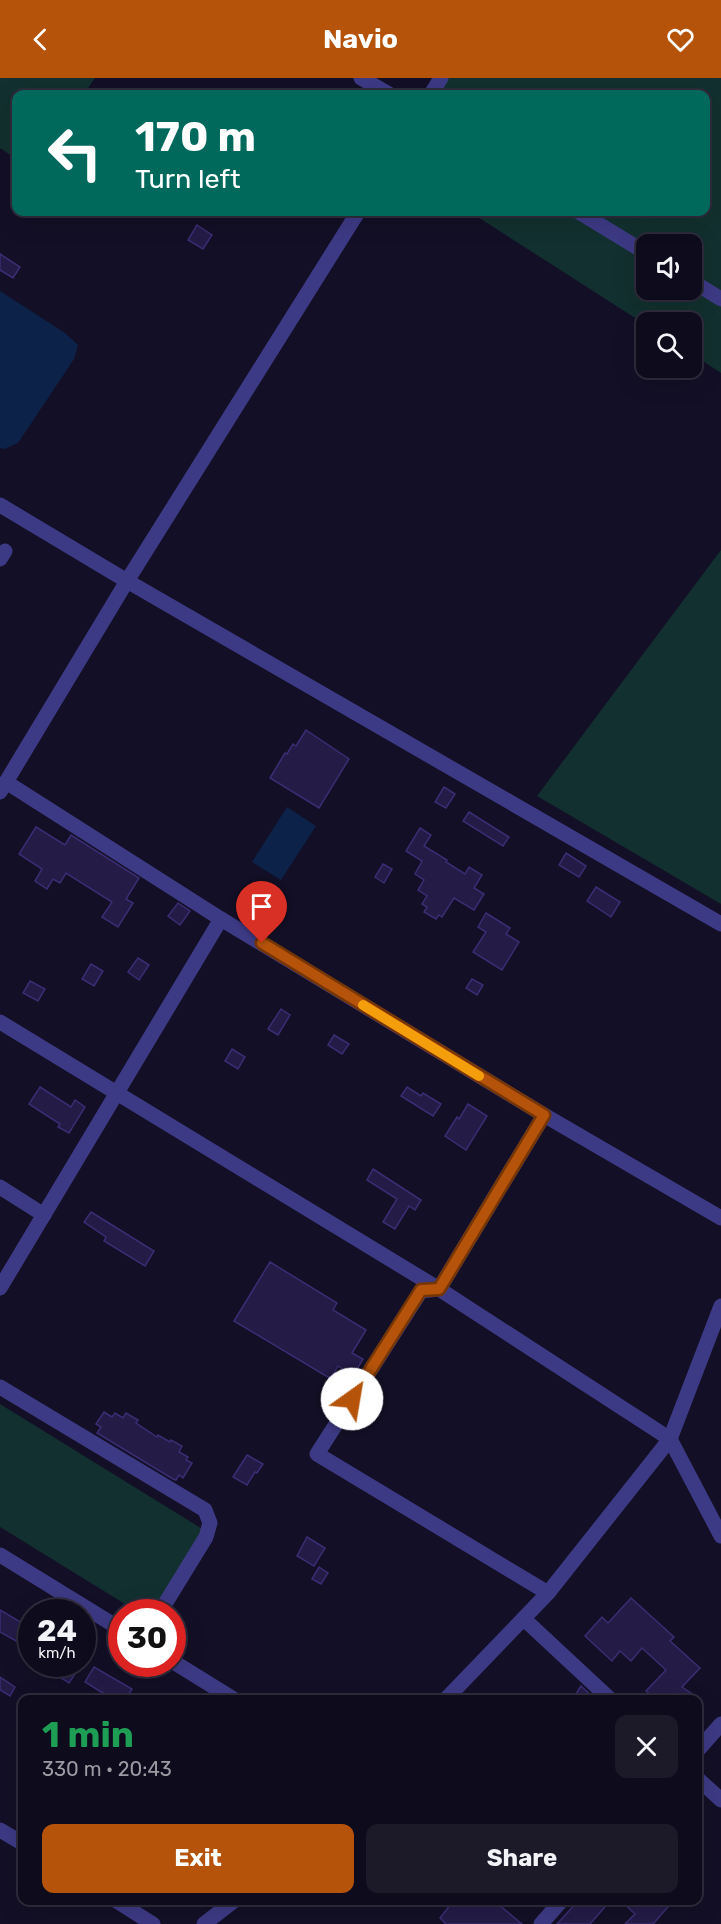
<!DOCTYPE html>
<html lang="en">
<head>
<meta charset="utf-8">
<style>
  :root { --surface:#0e0b1c; --page:#1c1929; --text:#f1f3f6; --muted:#9b9ba3; --line:#2e2b3b; --accent:#b45309 }
  body { margin:0; font-family:Rubik,sans-serif; background:var(--page); color:var(--text); height:100vh; display:flex; flex-direction:column; font-size:22px; white-space:nowrap }
  * { box-sizing:border-box; margin:0 }
  p { font-size:20px; color:var(--muted) }
  .icon { flex:none; width:33px; height:33px; fill:none; stroke:currentColor; stroke-width:2; stroke-linecap:round; stroke-linejoin:round }
  .map { position:relative; flex:1; overflow:hidden }
  .side { position:absolute; left:18px; top:1617px; width:684px; height:210px; display:flex; flex-direction:column; background:var(--surface); border-radius:12px; box-shadow:0 6px 24px #0002,0 0 0 2px var(--line) }
  .side>* { flex:none }
  .guide { position:absolute; left:12px; top:12px; width:698px; height:126px; border-radius:12px; box-shadow:0 6px 24px #0002,0 0 0 2px var(--line); background:#00695c; color:#fff; overflow:hidden }
  .buttons { position:absolute; left:636px; top:156px; display:grid; gap:12px }
  .buttons a { display:grid; place-items:center; width:66px; height:66px; border-radius:12px; background:var(--surface); box-shadow:0 6px 24px #0002,0 0 0 2px var(--line); font-size:30px }
  .speed { position:absolute; left:18px; top:1521px; display:flex; gap:12px; font-size:30px; font-weight:700; text-align:center }
  .speed>* { display:grid; place-content:center; width:78px; height:78px; border-radius:50%; background:var(--surface); box-shadow:0 6px 24px #0002,0 0 0 2px var(--line); line-height:1 }
  .speed small { font-size:15px; font-weight:400 }
  .speed .limit { border:9px solid #d22; background:#fff; color:#111 }
  .pin { position:absolute; display:grid; place-items:center; width:51px; height:51px; color:#fff; margin:-62px -26px; border-radius:50% 50% 50% 0; rotate:-45deg; box-shadow:0 0 6px #0007 }
  .pin .icon { rotate:45deg }
  .me { position:absolute; width:66px; margin:-33px; rotate:32deg; stroke-linejoin:round; filter:drop-shadow(0 0 4px #0008) }
  .turn { display:flex; align-items:center; gap:21px; height:126px; padding:0 24px; font-size:27px }
  .turn .icon { width:78px; height:78px; stroke-width:2.5 }
  .turn b { display:block; font-size:42px; line-height:51px }
  .round { display:grid; place-items:center; flex:none; width:63px; height:63px; border-radius:12px; background:var(--page) }
  .headline { display:flex; align-items:center; justify-content:space-between; height:102px; padding:0 24px }
  h1 { font-size:36px; font-weight:700; line-height:45px; color:#1e9e55 }
  .action { display:flex; gap:12px; margin-top:auto; padding:12px 24px }
  .action a { flex:1; height:69px; border-radius:12px; background:var(--accent); color:#fff; font-size:24px; font-weight:700; line-height:69px; text-align:center }
  .action a+a { background:var(--page); color:var(--text) }
  header { display:flex; justify-content:space-between; align-items:center; height:78px; padding:0 24px; background:var(--accent); color:#fff; font-size:27px; font-weight:700 }
  .map>svg:first-child { display:block }
</style>
</head>
<body>
<header><svg class="icon" aria-label="back" viewBox="0 0 24 24"><path d="M15 5l-7 7 7 7"/></svg>Navio<svg class="icon" aria-label="heart" viewBox="0 0 24 24"><path d="M12 20l-8-8c-3-5 5-10 8-4 3-6 11-1 8 4z"/></svg></header>
<div class="map">
<svg width="721" height="1846" viewBox="0 0 721 1846">
  <rect width="100%" height="100%" fill="#130f26"/>
  <g fill="#12302f" fill-rule="evenodd">
    <polygon points="0,0 95,0 84,16 16,16 16,81 0,70"/>
    <path d="M440 0H721V295L692 276V244H646V247L470 134H705V16H430ZM646 166H692V212H646Z"/>
    <polygon points="721,472 721,826 537,718"/>
    <polygon points="0,1326 204,1452 153,1534 138,1534 0,1449"/>
  </g>
  <g fill="#0c2248">
    <polygon points="0,213 65,255 78,267 74,281 18,365 4,371 0,370"/>
    <polygon points="287,729 316,748 281,802 252,784"/>
  </g>
  <g fill="#241b47" stroke="#3b2d73" stroke-width="1.5">
    <polygon points="197,147 212,157 203,171 188,162"/>
    <polygon points="0,176 20,189 13,200 0,192"/>
    <polygon points="306,652 349,681 319,730 270,700 285,675 287,676 293,666 296,668"/>
    <polygon points="444,709 455,716 446,730 435,724"/>
    <polygon points="469,734 509,759 503,768 463,743"/>
    <polygon points="36,749 65,767 71,757 139,800 126,821 133,825 118,849 102,839 112,824 66,795 60,805 53,801 47,811 35,803 42,791 19,776"/>
    <polygon points="420,750 431,757 424,768 447,782 446,784 465,796 469,789 482,797 474,810 484,816 474,832 454,820 442,839 439,837 436,841 424,834 427,829 422,826 427,818 418,812 424,802 415,796 422,783 406,773"/>
    <polygon points="566,775 586,788 579,799 559,787"/>
    <polygon points="383,786 392,791 384,805 375,799"/>
    <polygon points="596,809 620,824 611,839 587,823"/>
    <polygon points="178,825 190,833 180,847 168,838"/>
    <polygon points="486,835 510,850 506,856 519,864 502,892 473,874 486,854 478,849"/>
    <polygon points="138,880 149,887 139,902 128,894"/>
    <polygon points="91,886 103,893 94,908 82,901"/>
    <polygon points="472,901 483,907 477,917 466,910"/>
    <polygon points="30,903 45,911 38,923 23,915"/>
    <polygon points="281,931 290,937 278,957 268,951"/>
    <polygon points="334,957 349,966 342,976 328,967"/>
    <polygon points="232,971 245,979 238,991 225,983"/>
    <polygon points="40,1009 71,1029 75,1022 85,1029 69,1055 58,1049 60,1046 29,1026"/>
    <polygon points="407,1009 421,1018 423,1015 441,1026 433,1038 401,1018"/>
    <polygon points="468,1026 487,1038 466,1072 445,1058 457,1039 459,1041"/>
    <polygon points="373,1091 421,1122 415,1132 409,1128 395,1151 383,1144 397,1121 367,1102"/>
    <polygon points="91,1134 154,1173 145,1188 104,1163 106,1159 84,1144"/>
    <polygon points="270,1184 337,1225 333,1232 366,1252 352,1275 363,1281 353,1298 338,1288 331,1301 234,1243"/>
    <polygon points="104,1334 112,1339 115,1335 123,1340 126,1335 138,1342 136,1345 157,1359 158,1357 170,1364 171,1362 182,1368 179,1374 188,1379 186,1382 192,1385 183,1400 179,1397 176,1402 173,1401 97,1355 101,1349 96,1346"/>
    <polygon points="247,1377 263,1386 257,1395 255,1394 247,1407 233,1399"/>
    <polygon points="307,1459 325,1470 314,1488 297,1478"/>
    <polygon points="319,1489 328,1495 321,1506 312,1501"/>
    <polygon points="631,1520 674,1559 670,1563 700,1590 682,1609 701,1622 656,1622 646,1613 666,1592 642,1570 631,1583 620,1573 612,1583 585,1558 602,1539 608,1545"/>
    <polygon points="0,1532 32,1551 32,1572 0,1554"/>
    <polygon points="60,1587 75,1596 69,1605 55,1596"/>
    <polygon points="94,1589 132,1611 125,1622 114,1622 85,1604"/>
    <polygon points="0,1599 15,1609 10,1618 0,1612"/>
    <polygon points="581,1608 596,1622 572,1622"/>
    <polygon points="454,1822 493,1822 522,1846 446,1846 440,1840"/>
    <polygon points="579,1822 611,1822 590,1846 557,1846"/>
    <polygon points="620,1822 674,1822 653,1846 625,1846 635,1836"/>
  </g>
  <g fill="none" stroke-linecap="round" stroke-linejoin="round">
    <g stroke="#3d3a85" stroke-width="15">
      <polyline points="361,0 389,16"/>
      <polyline points="431,16 441,0"/>
      <polyline points="579,134 646,175"/>
      <polyline points="692,203 721,221"/>
      <polyline points="0,427 127,503 358,134"/>
      <polyline points="0,481 5,473"/>
      <polyline points="0,714 127,503 721,846"/>
      <polyline points="0,944 439,1211 544,1037 221,841"/>
      <polyline points="544,1037 721,1140"/>
      <polyline points="0,1109 44,1137"/>
      <polyline points="0,1210 221,841 6,704"/>
      <polyline points="0,1309 205,1432 210,1445 206,1459 160,1534"/>
      <polyline points="0,1477 122,1552"/>
      <polyline points="548,1515 317,1376 421,1213 439,1211 670,1361 721,1458"/>
      <polyline points="524,1541 611,1622"/>
      <polyline points="172,1583 235,1622"/>
      <polyline points="445,1622 548,1515 670,1361 721,1228"/>
      <polyline points="698,1672 721,1646"/>
      <polyline points="698,1701 721,1722"/>
      <polyline points="0,1752 22,1765"/>
      <polyline points="115,1822 153,1846"/>
      <polyline points="204,1846 235,1822"/>
      <polyline points="541,1846 562,1822"/>
    </g>
  </g>
  <g fill="none" stroke-linecap="round" stroke-linejoin="round">
    <g stroke="#753606" stroke-width="15">
      <polyline id="route" points="262,865 544,1037 439,1211 421,1212 352,1321"/>
    </g>
    <use href="#route" stroke="#b45309" stroke-width="10"/>
    <polyline stroke="#f59e0b" stroke-width="10" points="363,927 479,998"/>
  </g>
</svg>
<div class="buttons">
<a><svg class="icon" aria-label="sound" viewBox="0 0 24 24"><path d="M4 9h4l5-4v14l-5-4H4zM17 9q2 3 0 6"/></svg></a>
<a><svg class="icon" aria-label="search" viewBox="0 0 24 24"><circle cx="10" cy="10" r="6"/><path d="M15 15l6 6"/></svg></a>
</div>
<div class="speed"><div>24<small>km/h</small></div><div class="limit">30</div></div>
<div class="pin" style="left:262px;top:865px;background:#d93025"><svg class="icon" aria-label="arrive" viewBox="0 0 24 24"><path d="M6 21V4h12l-3 4 3 4H6"/></svg></div>
<svg class="me" style="left:352px;top:1321px" viewBox="-20 -20 40 40"><circle r="19" fill="#fff"/><path d="M0-13L10 11 0 6-10 11z" fill="#b45309"/></svg>
<div class="guide">
<div class="turn"><svg class="icon" aria-label="left" viewBox="0 0 24 24"><path d="M17 20v-9H6M10 6l-5 5 5 5"/></svg><div><b>170 m</b>Turn left</div></div>
</div>
<section class="side">
<div class="headline"><div><h1>1 min</h1><p>330 m · 20:43</p></div><a class="round"><svg class="icon" aria-label="close" viewBox="0 0 24 24"><path d="M6 6l12 12M18 6L6 18"/></svg></a></div>
<div class="action"><a>Exit</a><a>Share</a></div>
</section>
</div>
</body>
</html>
